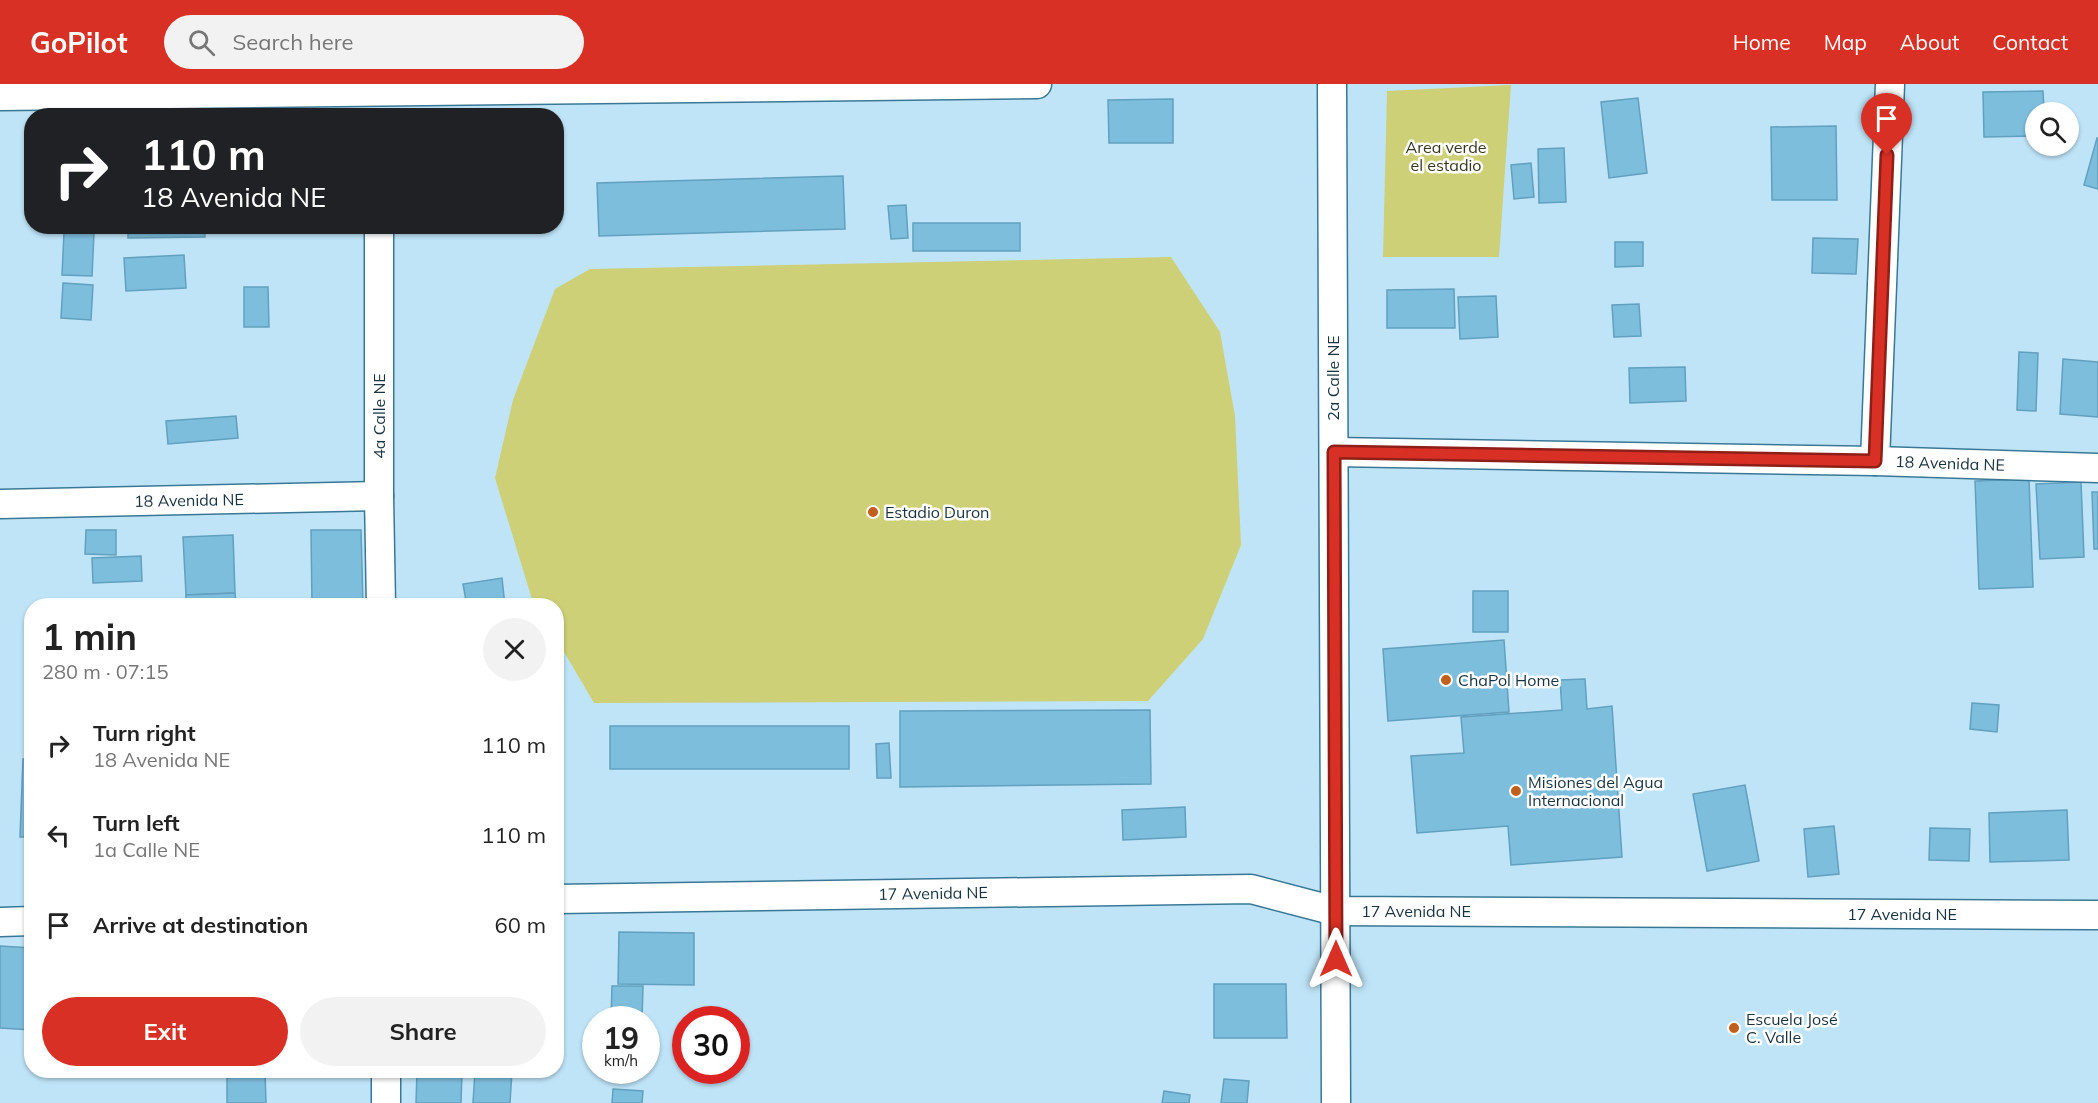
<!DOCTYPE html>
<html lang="en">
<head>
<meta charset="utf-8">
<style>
  :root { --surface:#fff; --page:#f2f2f2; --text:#222; --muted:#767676; --accent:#d93025 }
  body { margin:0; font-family:Mulish,sans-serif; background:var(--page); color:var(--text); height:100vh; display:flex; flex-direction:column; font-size:22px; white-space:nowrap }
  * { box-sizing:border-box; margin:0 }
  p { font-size:20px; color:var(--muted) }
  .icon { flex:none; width:33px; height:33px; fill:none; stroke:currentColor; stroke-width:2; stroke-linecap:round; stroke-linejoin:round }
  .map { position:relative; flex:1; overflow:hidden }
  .drawer { position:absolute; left:24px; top:514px; width:540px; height:480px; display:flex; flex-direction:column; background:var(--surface); border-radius:24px; box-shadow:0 2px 4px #0004 }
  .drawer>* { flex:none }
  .guide { position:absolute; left:24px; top:24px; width:540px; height:126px; border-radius:24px; box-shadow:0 2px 4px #0004; background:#202124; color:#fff; overflow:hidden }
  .fabs { position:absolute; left:2025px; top:18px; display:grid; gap:12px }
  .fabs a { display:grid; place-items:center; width:54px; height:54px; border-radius:50%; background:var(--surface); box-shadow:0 2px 4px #0004; font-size:30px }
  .speed { position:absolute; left:582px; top:922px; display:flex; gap:12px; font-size:30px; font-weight:700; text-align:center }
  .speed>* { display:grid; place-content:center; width:78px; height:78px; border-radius:50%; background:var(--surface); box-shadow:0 2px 4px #0004; line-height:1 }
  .speed small { font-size:15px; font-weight:400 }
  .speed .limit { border:9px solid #d22; background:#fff; color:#111 }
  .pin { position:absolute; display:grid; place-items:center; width:51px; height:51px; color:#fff; margin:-62px -26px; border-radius:50% 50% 50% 0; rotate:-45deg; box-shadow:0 0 6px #0007 }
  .pin .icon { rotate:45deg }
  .me { position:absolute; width:66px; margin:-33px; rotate:0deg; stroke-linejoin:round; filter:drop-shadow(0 0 4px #0008) }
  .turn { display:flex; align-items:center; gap:21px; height:126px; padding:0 18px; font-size:27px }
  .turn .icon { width:78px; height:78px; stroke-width:2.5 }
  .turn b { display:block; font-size:42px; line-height:51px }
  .round { display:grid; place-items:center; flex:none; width:63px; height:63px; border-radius:32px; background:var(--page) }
  .headline { display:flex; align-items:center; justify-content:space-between; height:102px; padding:0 18px }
  h1 { font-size:36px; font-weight:700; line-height:45px }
  .primary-button { display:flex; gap:12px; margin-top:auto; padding:12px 18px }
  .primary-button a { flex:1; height:69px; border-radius:36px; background:var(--accent); color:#fff; font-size:24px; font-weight:700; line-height:69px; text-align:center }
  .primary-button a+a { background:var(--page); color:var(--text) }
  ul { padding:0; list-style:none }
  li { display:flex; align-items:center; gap:18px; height:90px; padding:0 18px }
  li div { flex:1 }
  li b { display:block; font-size:22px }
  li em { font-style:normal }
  header { display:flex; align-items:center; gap:36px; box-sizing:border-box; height:84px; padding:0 30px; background:var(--accent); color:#fff }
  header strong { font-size:28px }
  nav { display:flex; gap:33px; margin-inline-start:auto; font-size:21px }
  .search { width:420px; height:54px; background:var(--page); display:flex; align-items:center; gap:15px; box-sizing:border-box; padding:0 21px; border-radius:33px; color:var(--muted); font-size:22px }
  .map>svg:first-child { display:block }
</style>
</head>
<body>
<header>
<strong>GoPilot</strong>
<div class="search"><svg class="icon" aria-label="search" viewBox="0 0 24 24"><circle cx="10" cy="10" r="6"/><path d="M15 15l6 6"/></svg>Search here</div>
<nav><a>Home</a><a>Map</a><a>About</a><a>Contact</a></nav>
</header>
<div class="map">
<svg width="2098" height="1019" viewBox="0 0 2098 1019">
  <rect width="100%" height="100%" fill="#bfe4f8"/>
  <g fill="#cdd077">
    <polygon points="1511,1 1499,173 1383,173 1387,7"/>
    <polygon points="1171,173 1220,248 1235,332 1241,461 1203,555 1148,617 594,619 557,556 556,522 536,522 531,512 495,394 513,316 555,205 590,185"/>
  </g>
  <g fill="#7ebedd" stroke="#61a0be" stroke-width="1.5">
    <polygon points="2043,7 2044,28 2036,28 2036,52 1984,53 1983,8"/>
    <polygon points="1638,14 1647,89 1609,94 1601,18"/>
    <polygon points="1173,15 1173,59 1109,59 1108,16"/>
    <polygon points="1836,42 1837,116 1772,116 1771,43"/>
    <polygon points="2097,54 2098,54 2098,105 2084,101"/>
    <polygon points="1564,64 1566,118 1539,119 1538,65"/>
    <polygon points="1531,79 1534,113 1514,115 1511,81"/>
    <polygon points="843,92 845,145 599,152 597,99"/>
    <polygon points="906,121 908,154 891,155 888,122"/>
    <rect x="913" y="139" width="107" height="28"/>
    <polygon points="128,142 204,142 205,153 128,154"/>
    <polygon points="64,148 94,149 92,192 62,191"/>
    <polygon points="1813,154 1858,155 1856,190 1812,189"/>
    <polygon points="1615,158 1643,158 1643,182 1615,183"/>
    <polygon points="184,171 186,204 126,207 124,174"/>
    <polygon points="63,199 93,201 91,236 61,234"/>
    <polygon points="244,203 268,203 269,243 244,243"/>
    <polygon points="1454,205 1455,244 1387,244 1387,206"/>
    <polygon points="1496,212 1498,253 1460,255 1458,213"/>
    <polygon points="1639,220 1641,252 1614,253 1612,221"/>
    <polygon points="2019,268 2038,269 2036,327 2017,326"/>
    <polygon points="2063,275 2098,278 2098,333 2060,330"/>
    <polygon points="1685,283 1686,317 1630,319 1629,284"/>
    <polygon points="236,332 238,354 168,360 166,337"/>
    <polygon points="2029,395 2033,503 1979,505 1975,397"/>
    <polygon points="2081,398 2084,473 2040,475 2036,400"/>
    <polygon points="2092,408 2098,408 2098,465 2094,465"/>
    <polygon points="86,446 116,446 116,471 85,470"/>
    <polygon points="311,446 361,446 363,522 312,522"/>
    <polygon points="233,451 235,509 186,511 183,453"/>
    <polygon points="141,472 142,497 93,499 92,474"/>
    <polygon points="502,494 505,522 467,522 463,500"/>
    <rect x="1473" y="507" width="35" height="41"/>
    <polygon points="235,509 236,522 186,522 186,511"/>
    <polygon points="1504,556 1509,628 1388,637 1383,565"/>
    <polygon points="1585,595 1587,625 1612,622 1622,773 1511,781 1508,742 1417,749 1411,672 1464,669 1461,633 1562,626 1560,596"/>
    <polygon points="1972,619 1999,621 1997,648 1970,645"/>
    <polygon points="1150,626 1151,700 900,703 900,627"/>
    <rect x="610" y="642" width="239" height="43"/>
    <polygon points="889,659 891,694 877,694 876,660"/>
    <polygon points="23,675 32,675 32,753 20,753"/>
    <polygon points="1745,701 1759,777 1707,787 1693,710"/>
    <polygon points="1185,723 1186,753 1123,756 1122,726"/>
    <polygon points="2067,726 2069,776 1990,778 1989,729"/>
    <polygon points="1834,742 1839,790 1808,793 1804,745"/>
    <polygon points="1930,744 1970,745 1969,777 1929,776"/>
    <polygon points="619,848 694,849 694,901 618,900"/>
    <polygon points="0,862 32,864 32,946 0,944"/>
    <polygon points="1214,900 1286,900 1287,954 1214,954"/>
    <polygon points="612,902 643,902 642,936 611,936"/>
    <polygon points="227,987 265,987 266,1019 227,1019"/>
    <polygon points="417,987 462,987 461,1019 416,1019"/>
    <polygon points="475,987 512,987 510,1019 473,1019"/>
    <polygon points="1224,995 1249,997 1247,1019 1221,1019"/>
    <polygon points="613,1005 643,1007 642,1019 612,1019"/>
    <polygon points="1164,1007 1190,1011 1189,1019 1162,1019"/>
  </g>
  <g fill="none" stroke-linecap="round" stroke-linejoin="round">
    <g stroke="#397895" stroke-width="31">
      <g id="street">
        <polyline points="1332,0 1336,1019"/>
        <polyline points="0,12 1037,0"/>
        <polyline points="379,142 379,412 381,522"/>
        <polyline points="1334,368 1875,377 2098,384"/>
        <polyline points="1875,377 1890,0"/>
        <polyline points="0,420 379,412"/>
        <polyline points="556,815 1251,805 1335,827 2098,831"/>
        <polyline points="0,838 32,837"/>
        <polyline points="386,1019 386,987"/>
      </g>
    </g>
    <use href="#street" stroke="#fff" stroke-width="28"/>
  </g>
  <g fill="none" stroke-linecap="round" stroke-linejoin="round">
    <g stroke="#8d1f18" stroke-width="15">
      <polyline id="route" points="1336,875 1334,368 1875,377 1887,71"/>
    </g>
    <use href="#route" stroke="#d93025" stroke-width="10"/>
  </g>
  <g fill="#c0601c" stroke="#fff" stroke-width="2">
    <circle cx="873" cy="428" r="6"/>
    <circle cx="1446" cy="596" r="6"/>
    <circle cx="1516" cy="707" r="6"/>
    <circle cx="1734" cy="944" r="6"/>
  </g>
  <g text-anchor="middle" stroke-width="5" stroke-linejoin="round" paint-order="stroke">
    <g font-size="16" fill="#373820" stroke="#fff">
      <text x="1446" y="69">Area verde<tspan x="1446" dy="18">el estadio</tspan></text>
    </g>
    <g font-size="16" fill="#18323f" stroke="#fff">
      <text transform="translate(1333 294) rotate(-90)" y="6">2a Calle NE</text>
      <text transform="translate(379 332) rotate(-90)" y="6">4a Calle NE</text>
      <text transform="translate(1950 379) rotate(2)" y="6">18 Avenida NE</text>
      <text transform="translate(189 416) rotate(-1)" y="6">18 Avenida NE</text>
      <text transform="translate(933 809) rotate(-1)" y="6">17 Avenida NE</text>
      <text x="1416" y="833">17 Avenida NE</text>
      <text x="1902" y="836">17 Avenida NE</text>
    </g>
    <g font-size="16" fill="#18323f" stroke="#fff" text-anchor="start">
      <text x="885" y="434">Estadio Duron</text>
      <text x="1458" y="602">ChaPol Home</text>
      <text x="1528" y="704">Misiones del Agua<tspan x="1528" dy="18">Internacional</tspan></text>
      <text x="1746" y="941">Escuela José<tspan x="1746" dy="18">C. Valle</tspan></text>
    </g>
  </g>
</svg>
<div class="fabs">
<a><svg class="icon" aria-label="search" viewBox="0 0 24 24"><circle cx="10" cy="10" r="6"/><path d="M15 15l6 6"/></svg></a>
</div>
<div class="speed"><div>19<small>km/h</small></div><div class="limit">30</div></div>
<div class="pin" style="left:1887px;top:71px;background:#d93025"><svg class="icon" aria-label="arrive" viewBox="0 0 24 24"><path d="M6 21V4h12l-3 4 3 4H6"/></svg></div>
<svg class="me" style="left:1336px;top:875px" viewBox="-20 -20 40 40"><path d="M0-17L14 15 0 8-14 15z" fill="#d93025" stroke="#fff" stroke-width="4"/></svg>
<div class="guide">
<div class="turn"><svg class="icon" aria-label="right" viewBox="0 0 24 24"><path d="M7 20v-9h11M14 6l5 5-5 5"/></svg><div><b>110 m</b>18 Avenida NE</div></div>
</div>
<section class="drawer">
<div class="headline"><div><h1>1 min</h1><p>280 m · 07:15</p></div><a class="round"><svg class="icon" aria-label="close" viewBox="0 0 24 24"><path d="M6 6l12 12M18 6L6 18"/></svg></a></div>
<ul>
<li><svg class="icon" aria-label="right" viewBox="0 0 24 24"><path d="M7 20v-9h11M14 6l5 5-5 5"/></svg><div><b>Turn right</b><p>18 Avenida NE</p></div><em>110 m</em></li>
<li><svg class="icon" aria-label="left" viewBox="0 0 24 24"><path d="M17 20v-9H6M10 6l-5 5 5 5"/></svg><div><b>Turn left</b><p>1a Calle NE</p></div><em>110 m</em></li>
<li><svg class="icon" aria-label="arrive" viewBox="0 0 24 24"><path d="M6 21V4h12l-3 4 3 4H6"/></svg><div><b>Arrive at destination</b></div><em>60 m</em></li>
</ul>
<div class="primary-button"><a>Exit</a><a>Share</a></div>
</section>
</div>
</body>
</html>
